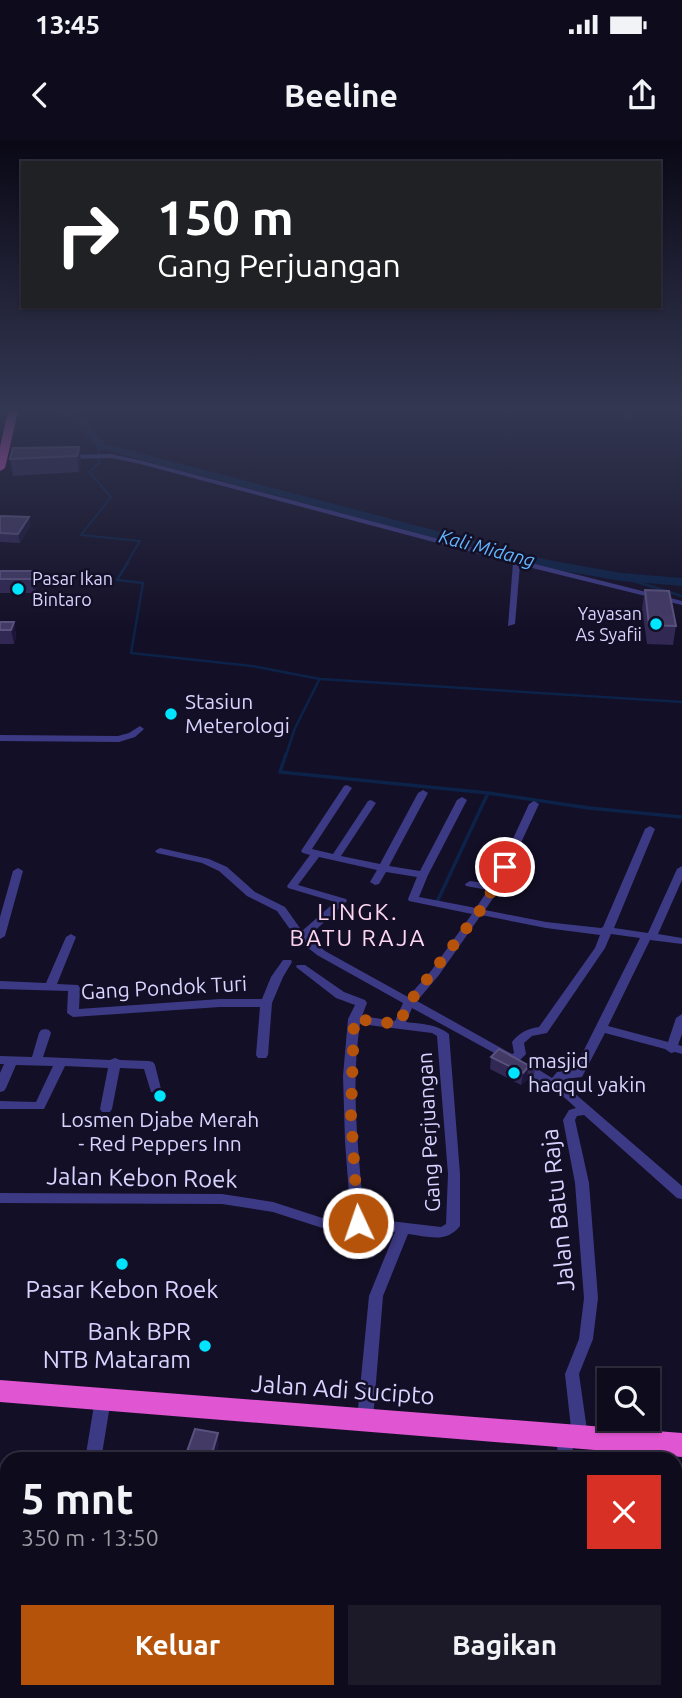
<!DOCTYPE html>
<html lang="id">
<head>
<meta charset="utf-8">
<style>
  :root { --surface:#0e0b1c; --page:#1c1929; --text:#f1f3f6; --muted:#9b9ba3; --line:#2e2b3b; --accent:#b45309 }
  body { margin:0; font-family:Ubuntu,sans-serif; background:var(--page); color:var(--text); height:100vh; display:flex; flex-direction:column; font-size:26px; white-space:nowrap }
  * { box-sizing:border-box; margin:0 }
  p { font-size:23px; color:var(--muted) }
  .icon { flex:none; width:38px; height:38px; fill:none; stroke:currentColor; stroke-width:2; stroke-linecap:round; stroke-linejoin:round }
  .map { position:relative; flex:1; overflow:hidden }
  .sheet { position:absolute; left:0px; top:1312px; width:682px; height:247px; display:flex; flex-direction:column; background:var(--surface); border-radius:21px 21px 0 0; box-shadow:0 2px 5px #0004,0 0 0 2px var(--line) }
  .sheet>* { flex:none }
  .guide { position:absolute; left:21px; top:21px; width:640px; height:147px; border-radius:0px; box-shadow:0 2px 5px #0004,0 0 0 2px var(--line); background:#202124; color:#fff; overflow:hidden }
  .controls { position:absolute; left:597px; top:1228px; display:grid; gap:14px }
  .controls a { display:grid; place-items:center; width:63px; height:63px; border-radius:0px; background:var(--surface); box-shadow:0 2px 5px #0004,0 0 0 2px var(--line); font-size:35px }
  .pin { position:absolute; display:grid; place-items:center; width:60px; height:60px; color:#fff; margin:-30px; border:4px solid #fff; border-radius:50%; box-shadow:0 2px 7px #0007 }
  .me { position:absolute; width:77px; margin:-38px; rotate:357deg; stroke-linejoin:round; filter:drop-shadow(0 0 5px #0008) }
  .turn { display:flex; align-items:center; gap:24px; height:147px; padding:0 21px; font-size:32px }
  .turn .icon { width:91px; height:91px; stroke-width:2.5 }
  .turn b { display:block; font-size:49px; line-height:60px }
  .round { display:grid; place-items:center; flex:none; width:74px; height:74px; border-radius:0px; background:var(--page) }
  .headline { display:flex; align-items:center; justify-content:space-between; height:119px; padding:0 21px }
  h1 { font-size:42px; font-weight:700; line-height:52px }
  .button { display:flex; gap:14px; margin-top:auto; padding:14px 21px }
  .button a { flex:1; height:80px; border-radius:0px; background:var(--accent); color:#fff; font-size:28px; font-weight:700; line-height:80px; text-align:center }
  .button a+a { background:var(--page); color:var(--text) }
  .status { display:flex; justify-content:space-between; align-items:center; height:49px; padding:0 35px; background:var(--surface); direction:ltr }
  .status svg { height:19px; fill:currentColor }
  header { display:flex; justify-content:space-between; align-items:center; height:91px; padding:0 21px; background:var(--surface); font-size:32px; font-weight:700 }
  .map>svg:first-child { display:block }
</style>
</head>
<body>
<div class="status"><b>13:45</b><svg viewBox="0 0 49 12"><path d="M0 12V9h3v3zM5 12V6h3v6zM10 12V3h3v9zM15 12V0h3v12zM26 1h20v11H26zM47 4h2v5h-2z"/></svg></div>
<header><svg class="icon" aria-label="back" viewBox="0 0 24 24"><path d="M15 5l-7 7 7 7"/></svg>Beeline<svg class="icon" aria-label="share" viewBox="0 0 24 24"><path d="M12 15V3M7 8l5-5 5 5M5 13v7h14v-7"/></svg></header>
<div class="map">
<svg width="682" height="1558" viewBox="0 0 682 1558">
  <rect width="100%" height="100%" fill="#130f26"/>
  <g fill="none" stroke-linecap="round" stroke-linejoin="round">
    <polyline stroke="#0c2248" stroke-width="2" points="101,306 98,314 100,322 89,332 111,357 81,395 140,401 127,423"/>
    <g stroke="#0c2248" stroke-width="2.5">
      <polyline points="128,422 117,440 143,443 131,513 252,526 320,539 682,562"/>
      <polyline points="621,437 682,456"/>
      <polyline points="286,615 295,588 319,540"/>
    </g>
    <g stroke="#0c2248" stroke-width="3.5">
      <polyline points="286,614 280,632 488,653 437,762"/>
      <polyline points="488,653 589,668 682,677"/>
    </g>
    <path fill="#0c2248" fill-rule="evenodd" d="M60 271C81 271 92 288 105 304L548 420 621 433 682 438V446L621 441 547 428 97 308 80 287Z"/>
    <g fill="#3d3a85" fill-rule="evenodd">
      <polygon points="627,271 633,271 631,277 628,279 625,277"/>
      <polygon points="111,314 143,321 519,420 682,461 682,465 520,425 515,484 508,486 513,423 140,324 111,318 67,319 64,317 67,315"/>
      <polygon points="140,586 144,589 135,597 119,602 0,601 0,595 118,596 129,593"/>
      <path d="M347 645 352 648 312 709 333 714 368 661 371 660 376 663 341 716 380 724 418 653 423 650 428 653 389 726 420 731 457 660 462 657 467 660 428 735 419 757 476 768 488 750 466 746 465 744 470 741 492 744 529 664 534 661 539 664 500 748 485 770 546 782 601 788 603 787 645 689 650 686 655 689 614 788 648 793 677 729 682 726V740L658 794 682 798V804L650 800 608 886 668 902 676 878 682 874V894L678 905 682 906V914L675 912 671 913 665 909 605 893 582 937 565 939 561 944 573 952 682 1046V1059L677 1058 584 975 577 976 575 980 589 1043 598 1158 593 1199 579 1234 588 1297 586 1302 580 1304 574 1302 572 1297 565 1234 579 1199 584 1158 575 1043 563 980 569 970 576 968 565 958 520 929 518 926 520 923H528L552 938 557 932 574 930 640 798 611 794 605 808 547 893 532 896 524 903 526 914 517 923H509L507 920 412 868 406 882C421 884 437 884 449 894L460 1034V1086C446 1104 427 1096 408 1094L383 1156 373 1279 370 1284 365 1286 360 1284 357 1279 369 1156 395 1092 361 1088 358 1093 344 1095 273 1072 222 1064 0 1063V1053L222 1054 273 1062 344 1085 349 1084 351 1081 345 1001 343 936 348 879 355 865 336 858 296 827 297 825H305L344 852 365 860 367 863 362 876 395 881 403 863 317 815 297 799 277 771 247 756 219 731 202 723 157 713 155 711 160 708 209 719 227 727 255 752 285 767 302 791 335 762 288 748 287 746 310 715 303 713 301 711 344 646ZM319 717 377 730 370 742 375 745 379 744 386 732 417 737 408 759 409 761 472 774 431 831 408 857 325 811 308 797 347 761 346 759 298 745ZM481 775 546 788 600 795 595 808 539 887C527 889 520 892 512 902L514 913 512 914 417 861 439 835ZM360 884 432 893 437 896 448 1034 446 1084 441 1087 364 1078C359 1013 350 948 360 884Z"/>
      <polygon points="18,728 23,731 5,796 0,799 0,777 13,731"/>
      <polygon points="71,794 76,797 57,844 78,845 80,848 79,869 220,859 262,859 271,837 283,820 291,820 292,822 283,837 272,863 268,915 266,918 258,918 256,915 260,867 220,867 73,877 67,873 68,851 0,849 0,841 46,843 66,797"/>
      <polygon points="45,889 49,890 51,893 43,917 110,920 115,918 120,920 149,921 153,922 155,925 161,949 159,952 151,952 144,929 120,928 112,969 110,972 102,972 100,969 108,928 65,926 44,969 0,969 0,961 36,962 53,926 16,925 6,948 4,951 0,952 0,933 4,924 0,924 0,916 32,917 39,893 41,890"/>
      <polygon points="103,1252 108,1254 111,1259 101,1320 85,1320 95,1259 98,1254"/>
      <polygon points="562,1288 567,1290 576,1320 560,1320 554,1295 557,1290"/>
      <polygon points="48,1552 66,1552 65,1558 47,1558"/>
      <rect x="592" y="1552" width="18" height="6"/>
    </g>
    <g fill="#e055d1" fill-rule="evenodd">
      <polygon points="8,271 18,271 5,328 0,331 0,307"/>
      <polygon points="0,1240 682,1293 682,1317 0,1262"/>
    </g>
  </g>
  <g fill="#312854">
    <polygon points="79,307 81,323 79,332 13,336 10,319"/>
    <polygon points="0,376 29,377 30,386 20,403 0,402"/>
    <polygon points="0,431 36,431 38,445 34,453 0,453"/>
    <polygon points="645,450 676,486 673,505 647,504 642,469"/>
    <polygon points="0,482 14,482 16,496 14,504 0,504"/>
    <polygon points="491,917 535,929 533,941 527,940 521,945 490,929"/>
  </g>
  <g fill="#1d163a">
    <polygon points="79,307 81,323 79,332 77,316"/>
    <polygon points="29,377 30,386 20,403 18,394"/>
    <polygon points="36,431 38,445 34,453 32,439"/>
    <polygon points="14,482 16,496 14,504 11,490"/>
    <polygon points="528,927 527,940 521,945 523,933"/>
    <polygon points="218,1293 219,1306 215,1320 210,1320"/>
  </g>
  <g fill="#433a66" stroke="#5a527e" stroke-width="2">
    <polygon points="79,307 77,316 10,319 13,308"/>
    <polygon points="0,376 29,377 18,394 0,393"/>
    <polygon points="0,431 36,431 32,439 0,439"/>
    <polygon points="645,450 669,451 676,486 649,485"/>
    <polygon points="0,482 14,482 11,490 0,490"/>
    <polygon points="499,909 535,929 528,927 523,933 491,917"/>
    <polygon points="195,1289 218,1293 210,1320 184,1320"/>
  </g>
  <linearGradient id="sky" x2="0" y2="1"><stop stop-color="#0a0815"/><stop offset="0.55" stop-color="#333752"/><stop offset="1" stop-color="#333752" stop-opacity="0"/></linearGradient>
  <rect width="682" height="489" fill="url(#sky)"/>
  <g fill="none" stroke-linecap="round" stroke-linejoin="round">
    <polyline stroke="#b45309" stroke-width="12" stroke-dasharray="0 21.6" points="358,1083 351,975 354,879 399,884 408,864 482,768 505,727"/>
  </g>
  <g fill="#00e5ff" stroke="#130f26" stroke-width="2.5">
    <circle cx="18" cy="449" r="7"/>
    <circle cx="656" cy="484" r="7"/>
    <circle cx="171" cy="574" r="7"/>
    <circle cx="514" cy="933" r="7"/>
    <circle cx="160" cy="956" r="7"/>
    <circle cx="122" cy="1124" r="7"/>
    <circle cx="205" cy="1206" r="7"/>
  </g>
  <g text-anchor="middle" stroke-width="5" stroke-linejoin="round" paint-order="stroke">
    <g font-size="18" fill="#d9d4ff" stroke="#130f26" text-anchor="start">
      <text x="32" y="445">Pasar Ikan<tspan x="32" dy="21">Bintaro</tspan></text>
      <text x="642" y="480" text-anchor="end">Yayasan<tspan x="642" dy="21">As Syafii</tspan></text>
    </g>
    <g font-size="19" font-style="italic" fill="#62b6ff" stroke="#130f26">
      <text transform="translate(487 408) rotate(15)" y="7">Kali Midang</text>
    </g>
    <g font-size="21" fill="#d9d4ff" stroke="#130f26" text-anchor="start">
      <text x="185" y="569">Stasiun<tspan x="185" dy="24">Meterologi</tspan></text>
      <text x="528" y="928">masjid<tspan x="528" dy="24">haqqul yakin</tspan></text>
      <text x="160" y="987" text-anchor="middle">Losmen Djabe Merah<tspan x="160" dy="24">- Red Peppers Inn</tspan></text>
    </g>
    <g font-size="21" fill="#d9d4ff" stroke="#130f26">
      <text transform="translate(164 848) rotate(-3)" y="7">Gang Pondok Turi</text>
      <text transform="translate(429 992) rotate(-93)" y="7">Gang Perjuangan</text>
    </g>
    <g font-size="23" letter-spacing="2" fill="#ffd6f0" stroke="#130f26">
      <text x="358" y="780">LINGK.<tspan x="358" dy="26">BATU RAJA</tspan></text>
    </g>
    <g font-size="24" fill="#d9d4ff" stroke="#130f26">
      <text transform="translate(142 1038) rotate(1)" y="8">Jalan Kebon Roek</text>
      <text transform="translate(558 1070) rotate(-96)" y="8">Jalan Batu Raja</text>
      <text transform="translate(343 1250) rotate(4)" y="8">Jalan Adi Sucipto</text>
    </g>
    <g font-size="24" fill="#d9d4ff" stroke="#130f26">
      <text x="122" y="1158">Pasar Kebon Roek</text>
      <text x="191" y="1200" text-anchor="end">Bank BPR<tspan x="191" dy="28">NTB Mataram</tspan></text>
    </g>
  </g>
</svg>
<div class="controls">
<a><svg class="icon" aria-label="search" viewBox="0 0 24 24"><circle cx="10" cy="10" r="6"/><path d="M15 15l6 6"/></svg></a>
</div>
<div class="pin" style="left:505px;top:727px;background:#d93025"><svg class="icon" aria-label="arrive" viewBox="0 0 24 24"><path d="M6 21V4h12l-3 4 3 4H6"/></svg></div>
<svg class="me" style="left:358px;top:1083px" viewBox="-20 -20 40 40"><circle r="17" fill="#b45309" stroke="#fff" stroke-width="3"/><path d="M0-11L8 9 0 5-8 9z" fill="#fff"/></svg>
<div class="guide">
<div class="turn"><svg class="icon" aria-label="right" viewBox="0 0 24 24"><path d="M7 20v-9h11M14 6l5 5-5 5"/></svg><div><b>150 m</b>Gang Perjuangan</div></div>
</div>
<section class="sheet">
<div class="headline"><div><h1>5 mnt</h1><p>350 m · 13:50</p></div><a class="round" style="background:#d93025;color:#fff"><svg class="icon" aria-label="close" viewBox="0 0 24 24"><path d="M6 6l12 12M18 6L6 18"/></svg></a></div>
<div class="button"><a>Keluar</a><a>Bagikan</a></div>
</section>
</div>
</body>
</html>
